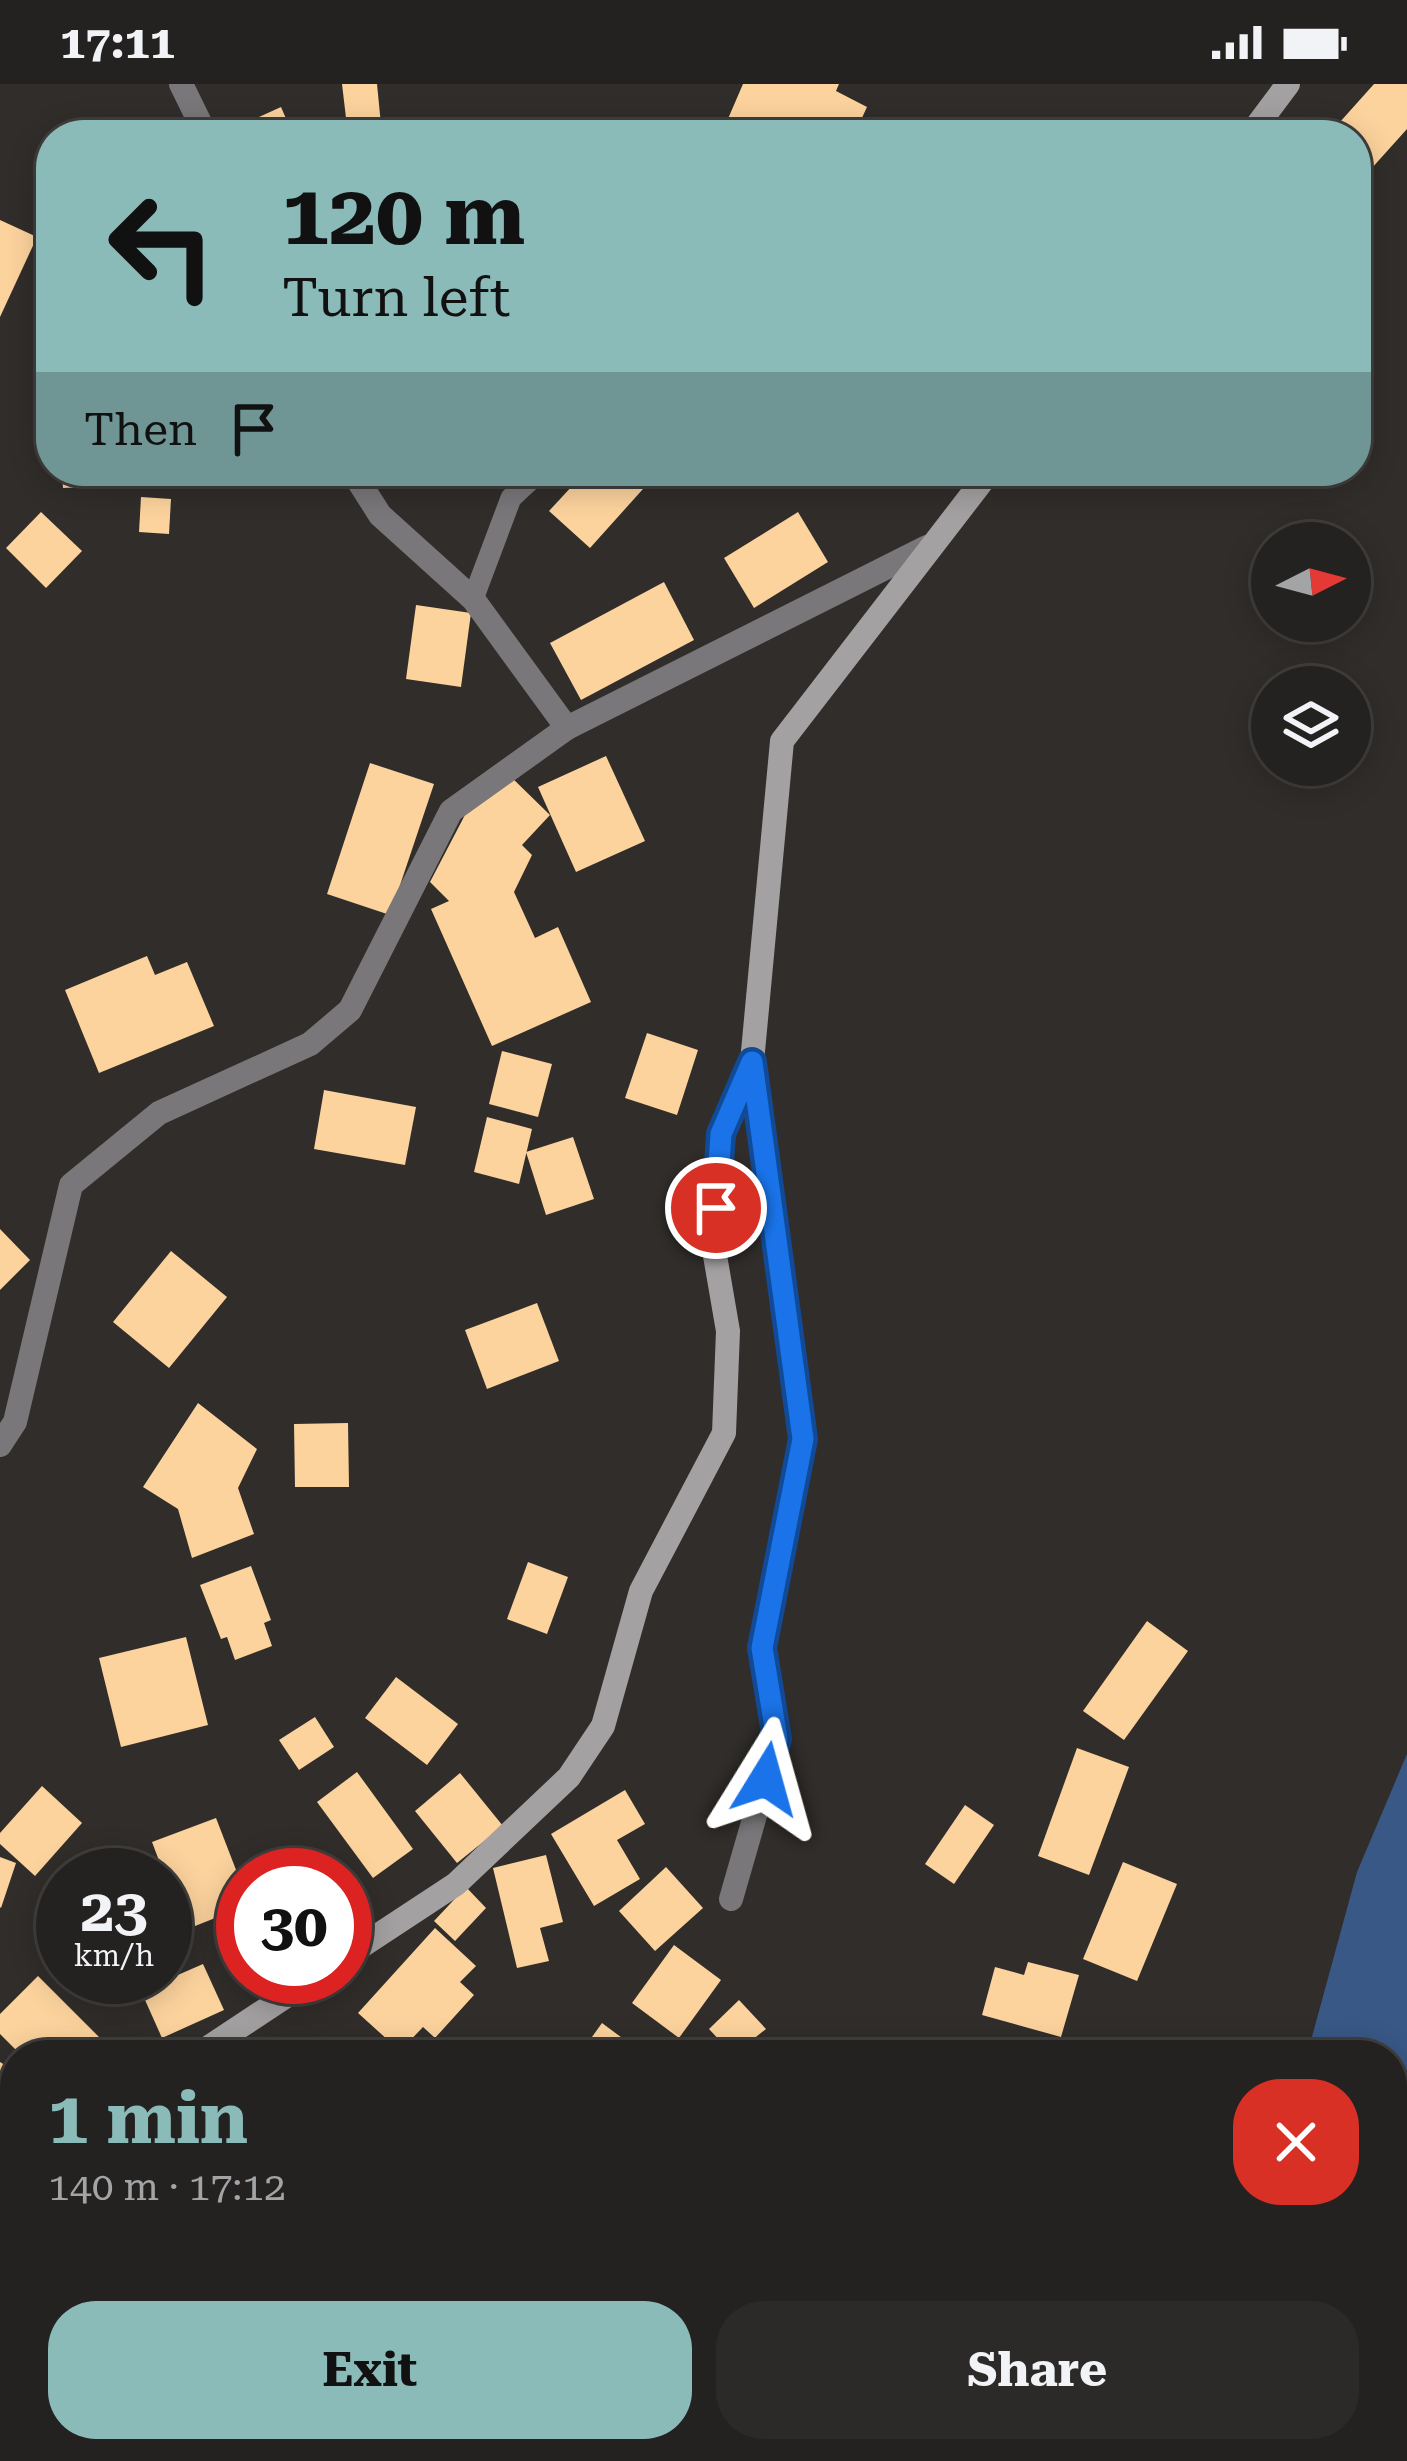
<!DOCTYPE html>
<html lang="en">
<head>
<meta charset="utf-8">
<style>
  :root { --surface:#242220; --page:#2c2a29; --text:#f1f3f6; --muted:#a3a4a5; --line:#413f3e; --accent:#8bbbb9 }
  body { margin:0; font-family:"Roboto Serif",serif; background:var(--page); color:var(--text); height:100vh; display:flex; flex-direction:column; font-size:45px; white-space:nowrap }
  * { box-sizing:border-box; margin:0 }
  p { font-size:39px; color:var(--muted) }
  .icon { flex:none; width:66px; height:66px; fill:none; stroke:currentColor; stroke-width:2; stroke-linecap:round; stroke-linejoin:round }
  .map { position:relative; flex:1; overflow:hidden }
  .sheet { position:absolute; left:0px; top:1956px; width:1407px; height:423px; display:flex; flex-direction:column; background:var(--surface); border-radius:48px 48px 0 0; box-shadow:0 6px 30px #0003,0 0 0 3px var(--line) }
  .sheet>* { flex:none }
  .top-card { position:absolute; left:36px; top:36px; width:1335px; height:366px; border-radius:48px; box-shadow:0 6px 30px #0003,0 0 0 3px var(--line); background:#8bbbb9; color:#111; overflow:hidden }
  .needle { width:78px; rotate:84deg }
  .controls { position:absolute; left:1251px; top:438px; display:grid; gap:24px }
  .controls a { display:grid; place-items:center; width:120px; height:120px; border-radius:50%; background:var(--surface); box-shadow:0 6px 30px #0003,0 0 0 3px var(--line); font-size:60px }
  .speed { position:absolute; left:36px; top:1764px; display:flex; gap:24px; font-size:60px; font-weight:700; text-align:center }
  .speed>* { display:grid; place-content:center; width:156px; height:156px; border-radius:50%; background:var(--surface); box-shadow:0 6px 30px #0003,0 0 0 3px var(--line); line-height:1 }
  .speed small { font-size:30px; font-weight:400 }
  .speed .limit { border:18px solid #d22; background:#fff; color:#111 }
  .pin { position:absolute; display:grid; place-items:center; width:102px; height:102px; color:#fff; margin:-51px; border:6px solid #fff; border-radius:50%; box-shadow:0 3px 12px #0007 }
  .me { position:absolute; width:132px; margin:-66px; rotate:8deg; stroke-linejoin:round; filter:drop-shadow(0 0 9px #0008) }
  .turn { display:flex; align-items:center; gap:42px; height:252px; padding:0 48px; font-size:54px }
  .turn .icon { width:156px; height:156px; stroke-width:2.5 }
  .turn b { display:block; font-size:84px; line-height:102px }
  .then { display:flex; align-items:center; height:114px; padding:0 48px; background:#0003; gap:24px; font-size:45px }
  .round { display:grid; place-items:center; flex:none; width:126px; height:126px; border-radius:48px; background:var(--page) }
  .head { display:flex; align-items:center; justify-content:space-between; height:204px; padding:0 48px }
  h1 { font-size:72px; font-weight:700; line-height:90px; color:var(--accent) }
  .cta { display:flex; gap:24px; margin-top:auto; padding:24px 48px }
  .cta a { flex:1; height:138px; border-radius:48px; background:var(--accent); color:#111; font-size:48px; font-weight:700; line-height:138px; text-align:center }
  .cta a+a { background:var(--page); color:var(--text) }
  .status { display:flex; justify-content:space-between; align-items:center; height:84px; padding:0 60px; background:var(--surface); direction:ltr }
  .status svg { height:33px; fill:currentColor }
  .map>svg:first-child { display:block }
</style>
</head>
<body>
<div class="status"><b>17:11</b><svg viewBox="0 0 49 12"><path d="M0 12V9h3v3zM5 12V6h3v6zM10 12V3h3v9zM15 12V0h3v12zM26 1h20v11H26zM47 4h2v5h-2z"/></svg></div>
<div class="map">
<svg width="1407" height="2377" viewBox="0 0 1407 2377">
  <rect width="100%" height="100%" fill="#302d2a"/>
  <polygon fill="#395886" points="1407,1670 1407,2377 1343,2377 1338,2364 1392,2364 1392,1971 1307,1971 1357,1788"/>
  <g fill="#fcd39d">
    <polygon points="342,0 377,0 382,51 348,51"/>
    <polygon points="743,0 839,0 836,7 867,23 854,51 721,51"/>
    <polygon points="1374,0 1407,0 1407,45 1371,85 1356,71 1356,51 1331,48"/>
    <polygon points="281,23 293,51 219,51"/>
    <polygon points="0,136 37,153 0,233"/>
    <polygon points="62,387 126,387 126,401 63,404"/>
    <polygon points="406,387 454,387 454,388 410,402"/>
    <polygon points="586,387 622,387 643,405 590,464 549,427"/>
    <polygon points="141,413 171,415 169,450 139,448"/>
    <polygon points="41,428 82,467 46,504 6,464"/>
    <polygon points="798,428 828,478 754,524 724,474"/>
    <polygon points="664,498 694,556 581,616 550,559"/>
    <polygon points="416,521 471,529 461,603 406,595"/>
    <polygon points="606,672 645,757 576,788 538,703"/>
    <polygon points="370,679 434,700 390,831 327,810"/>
    <polygon points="505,687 550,731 522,761 532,771 514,808 535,854 558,843 591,918 492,962 431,825 449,817 430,798 466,729"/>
    <polygon points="147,872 155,891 187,878 214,942 99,989 65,906"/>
    <polygon points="647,949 698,966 677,1031 625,1014"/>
    <polygon points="502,967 552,980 538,1033 489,1020"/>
    <polygon points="324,1006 416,1023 405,1081 314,1065"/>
    <polygon points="487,1033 532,1045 519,1100 474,1088"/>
    <polygon points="573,1053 594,1115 546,1131 526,1068"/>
    <polygon points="0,1145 30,1176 0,1206"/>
    <polygon points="171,1167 227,1213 169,1284 113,1238"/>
    <polygon points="537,1219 559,1277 487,1305 465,1246"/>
    <polygon points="198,1319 257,1365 238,1404 254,1450 192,1474 178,1425 143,1403"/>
    <polygon points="348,1339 349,1403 295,1403 294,1340"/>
    <polygon points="528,1478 568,1493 547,1550 507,1535"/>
    <polygon points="251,1482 271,1536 264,1539 272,1562 235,1576 227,1553 221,1555 200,1501"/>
    <polygon points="1147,1537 1188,1567 1124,1656 1083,1627"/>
    <polygon points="186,1553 208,1641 121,1663 99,1574"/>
    <polygon points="396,1593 458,1640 427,1681 365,1634"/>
    <polygon points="315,1633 334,1663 299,1686 279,1656"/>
    <polygon points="1077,1664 1129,1683 1089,1791 1038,1772"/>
    <polygon points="357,1688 413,1765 373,1794 317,1718"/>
    <polygon points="460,1689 503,1742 457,1779 415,1727"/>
    <polygon points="42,1702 82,1739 35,1792 0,1760 0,1749"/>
    <polygon points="625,1706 645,1740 617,1756 640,1795 594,1822 551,1750"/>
    <polygon points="965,1721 994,1741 954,1800 925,1780"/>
    <polygon points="216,1734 243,1804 243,1823 185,1846 152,1758"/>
    <polygon points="138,1766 148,1791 78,1791"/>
    <polygon points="546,1771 563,1838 540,1844 549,1877 517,1884 493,1784"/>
    <polygon points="0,1773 16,1779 1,1824 0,1823"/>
    <polygon points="1123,1778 1177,1800 1137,1897 1083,1875"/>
    <polygon points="666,1783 703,1824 655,1867 619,1827"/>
    <polygon points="466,1803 486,1824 455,1857 434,1837"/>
    <polygon points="435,1844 476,1882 460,1898 474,1911 435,1954 423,1943 400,1967 358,1929"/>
    <polygon points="674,1861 721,1896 679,1954 632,1919"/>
    <polygon points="1028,1878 1079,1891 1061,1953 982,1931 995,1883 1024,1891"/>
    <polygon points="203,1880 224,1926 162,1954 141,1907"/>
    <polygon points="38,1892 114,1968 110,1971 21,1971 0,1950 0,1930"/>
    <polygon points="739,1916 766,1945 733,1971 709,1945"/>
    <polygon points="602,1939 645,1971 579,1971"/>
    <polygon points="0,1978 15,1987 15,2000 0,2026"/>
    <polygon points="129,2364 175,2364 176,2377 129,2377"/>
    <polygon points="254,2364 306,2364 309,2377 257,2377"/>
    <polygon points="404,2364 474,2364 476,2377 405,2377"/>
    <polygon points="548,2364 580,2364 597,2377 541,2377"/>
    <rect x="1080" y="2364" width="85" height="13"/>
    <polygon points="806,2366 807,2377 746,2377 746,2369"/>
  </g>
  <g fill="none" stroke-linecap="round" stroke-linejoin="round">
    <polyline stroke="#797779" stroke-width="21" points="473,515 511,414 540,387"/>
    <g stroke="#797779" stroke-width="24">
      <polyline points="181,0 206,51"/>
      <polyline points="352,387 380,431 473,515 567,644"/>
      <polyline points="0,1361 15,1338 71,1101 159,1029 310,960 350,926 451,727 567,644 927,463"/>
      <polyline points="731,1815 777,1655 762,1564 803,1355 752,978"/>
    </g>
    <g stroke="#a4a1a3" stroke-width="24">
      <polyline points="1250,51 1288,0"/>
      <polyline points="345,1873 456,1800 569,1693 603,1642 641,1507 724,1349 728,1247 713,1160 721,1050 752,978 782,657 990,387"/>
      <polyline points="197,1971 315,1893"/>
      <polyline points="33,2364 33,2377"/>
    </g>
  </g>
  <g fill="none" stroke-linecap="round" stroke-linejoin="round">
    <g stroke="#114b97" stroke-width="30">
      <polyline id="route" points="716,1124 721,1050 752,978 803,1355 762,1564 777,1655 766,1695"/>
    </g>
    <use href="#route" stroke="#1a73e8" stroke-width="21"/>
  </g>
</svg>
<div class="controls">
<a><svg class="needle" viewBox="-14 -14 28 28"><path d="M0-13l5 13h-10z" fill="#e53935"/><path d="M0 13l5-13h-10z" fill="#a3a4a5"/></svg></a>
<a><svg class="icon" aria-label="layers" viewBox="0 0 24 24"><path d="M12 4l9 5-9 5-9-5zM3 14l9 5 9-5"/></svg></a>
</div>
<div class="speed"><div>23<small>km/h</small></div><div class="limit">30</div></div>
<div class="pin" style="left:716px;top:1124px;background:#d93025"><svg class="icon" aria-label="arrive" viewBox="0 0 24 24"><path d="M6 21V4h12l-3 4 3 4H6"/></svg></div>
<svg class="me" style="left:766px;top:1695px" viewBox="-20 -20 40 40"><path d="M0-17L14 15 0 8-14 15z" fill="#1a73e8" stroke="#fff" stroke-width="4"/></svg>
<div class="top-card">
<div class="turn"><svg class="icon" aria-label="left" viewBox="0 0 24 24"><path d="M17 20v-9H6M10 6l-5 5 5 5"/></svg><div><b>120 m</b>Turn left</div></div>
<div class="then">Then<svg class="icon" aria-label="arrive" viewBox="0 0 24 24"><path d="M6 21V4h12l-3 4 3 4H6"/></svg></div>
</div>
<section class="sheet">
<div class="head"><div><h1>1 min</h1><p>140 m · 17:12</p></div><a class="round" style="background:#d93025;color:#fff"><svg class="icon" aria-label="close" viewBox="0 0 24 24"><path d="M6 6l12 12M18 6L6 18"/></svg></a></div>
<div class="cta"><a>Exit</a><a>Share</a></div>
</section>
</div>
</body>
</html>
